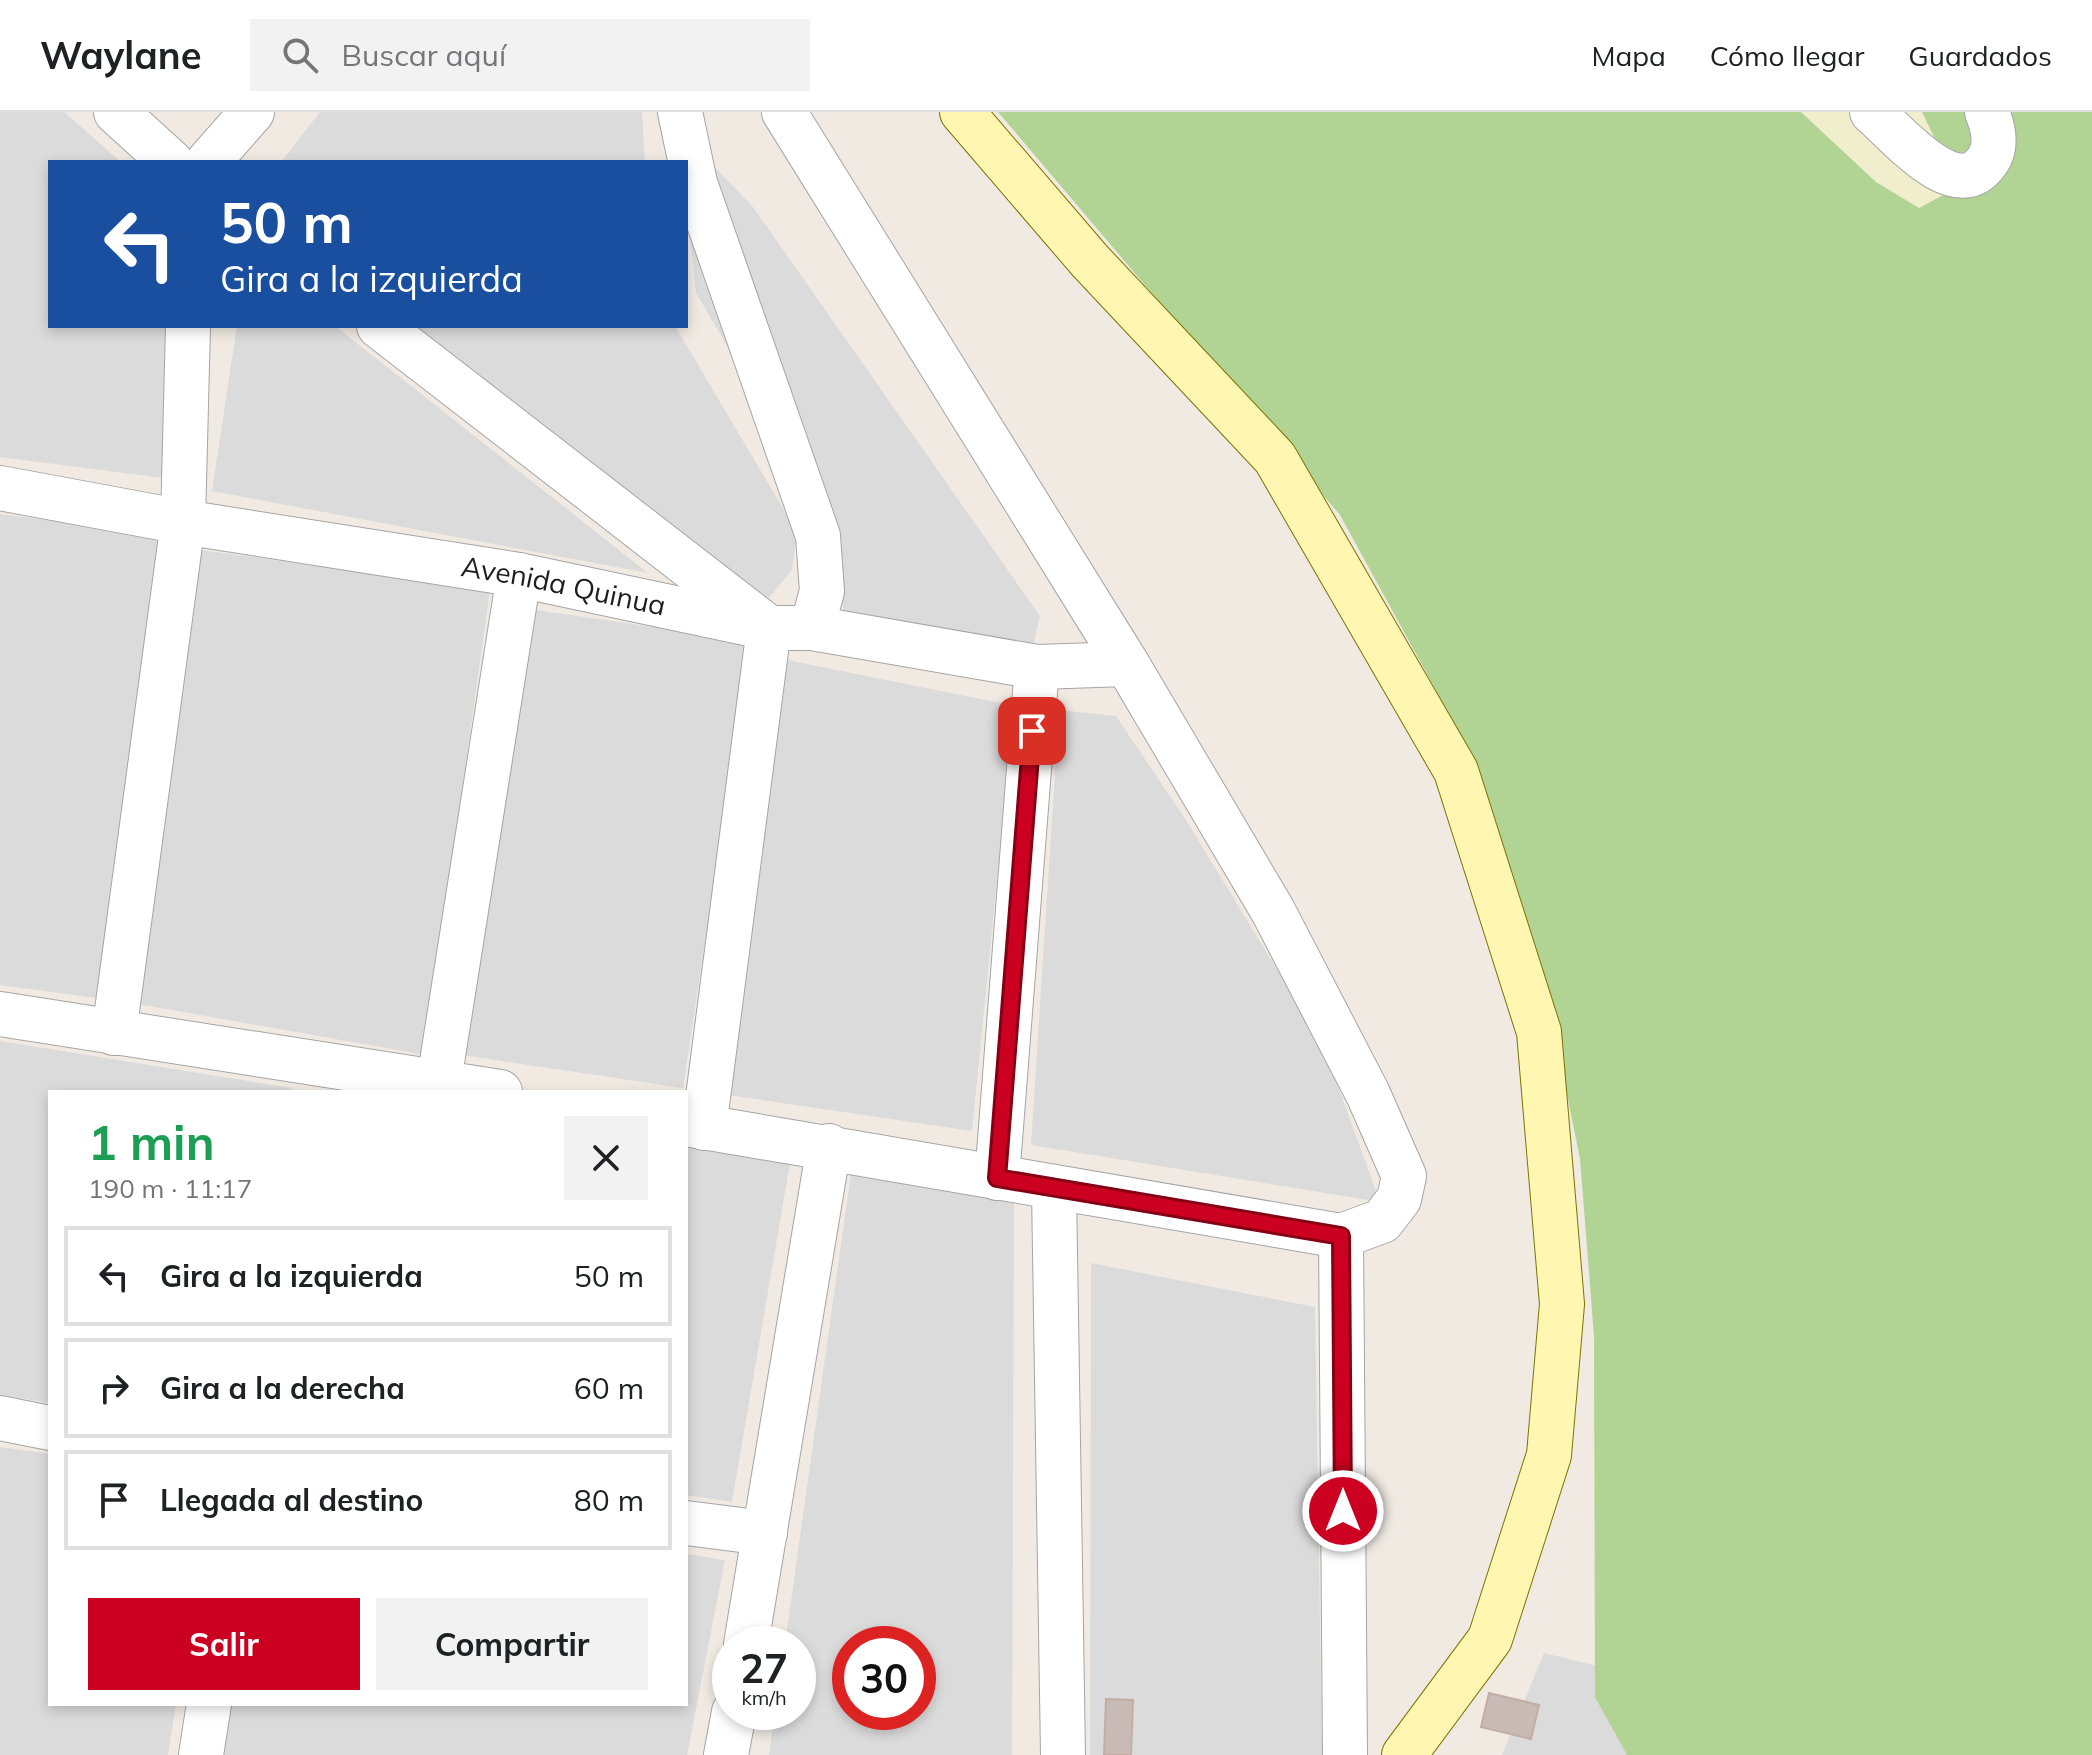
<!DOCTYPE html>
<html lang="es">
<head>
<meta charset="utf-8">
<style>
  :root { --surface:#fff; --page:#f2f2f2; --text:#202124; --muted:#757577; --line:#e0e0e0; --accent:#cc0021 }
  body { margin:0; font-family:Mulish,sans-serif; background:var(--page); color:var(--text); height:100vh; display:flex; flex-direction:column; font-size:30px; white-space:nowrap }
  * { box-sizing:border-box; margin:0 }
  p { font-size:26px; color:var(--muted) }
  .icon { flex:none; width:44px; height:44px; fill:none; stroke:currentColor; stroke-width:2; stroke-linecap:round; stroke-linejoin:round }
  .map { position:relative; flex:1; overflow:hidden }
  .side { position:absolute; left:48px; top:978px; width:640px; height:616px; display:flex; flex-direction:column; background:var(--surface); border-radius:0px; box-shadow:0 4px 12px #0003 }
  .side>* { flex:none }
  .hud { position:absolute; left:48px; top:48px; width:640px; height:168px; border-radius:0px; box-shadow:0 4px 12px #0003; background:#1a4fa0; color:#fff; overflow:hidden }
  .speed { position:absolute; left:712px; top:1514px; display:flex; gap:16px; font-size:40px; font-weight:700; text-align:center }
  .speed>* { display:grid; place-content:center; width:104px; height:104px; border-radius:50%; background:var(--surface); box-shadow:0 4px 12px #0003; line-height:1 }
  .speed small { font-size:20px; font-weight:400 }
  .speed .limit { border:12px solid #d22; background:#fff; color:#111 }
  .pin { position:absolute; display:grid; place-items:center; width:68px; height:68px; color:#fff; margin:-34px; border-radius:16px; box-shadow:0 4px 12px #0006 }
  .me { position:absolute; width:88px; margin:-44px; rotate:0deg; stroke-linejoin:round; filter:drop-shadow(0 0 6px #0008) }
  .turn { display:flex; align-items:center; gap:28px; height:168px; padding:0 40px; font-size:36px }
  .turn .icon { width:104px; height:104px; stroke-width:2.5 }
  .turn b { display:block; font-size:56px; line-height:68px }
  .round { display:grid; place-items:center; flex:none; width:84px; height:84px; border-radius:0px; background:var(--page) }
  .overview { display:flex; align-items:center; justify-content:space-between; height:136px; padding:0 40px }
  h1 { font-size:48px; font-weight:700; line-height:60px; color:#1e9e55 }
  .button { display:flex; gap:16px; margin-top:auto; padding:16px 40px }
  .button a { flex:1; height:92px; border-radius:0px; background:var(--accent); color:#fff; font-size:32px; font-weight:700; line-height:92px; text-align:center }
  .button a+a { background:var(--page); color:var(--text) }
  ul { padding:0; list-style:none }
  li { display:flex; align-items:center; gap:24px; height:100px; margin:0 16px 12px; padding:0 24px; border:4px solid var(--line); border-radius:0px }
  li div { flex:1 }
  li b { display:block; font-size:30px }
  li em { font-style:normal }
  header { display:flex; align-items:center; gap:48px; box-sizing:border-box; height:112px; padding:0 40px; background:var(--surface); border-bottom:2px solid var(--line) }
  header strong { font-size:38px }
  nav { display:flex; gap:44px; margin-inline-start:auto; font-size:28px }
  .search { width:560px; height:72px; background:var(--page); display:flex; align-items:center; gap:20px; box-sizing:border-box; padding:0 28px; border-radius:0px; color:var(--muted); font-size:30px }
  .map>svg:first-child { display:block }
</style>
</head>
<body>
<header>
<strong>Waylane</strong>
<div class="search"><svg class="icon" aria-label="search" viewBox="0 0 24 24"><circle cx="10" cy="10" r="6"/><path d="M15 15l6 6"/></svg>Buscar aquí</div>
<nav><a>Mapa</a><a>Cómo llegar</a><a>Guardados</a></nav>
</header>
<div class="map">
<svg width="2092" height="1643" viewBox="0 0 2092 1643">
  <rect width="100%" height="100%" fill="#f0eae3"/>
  <g fill="#dcdbdb" fill-rule="evenodd">
    <polygon points="0,0 64,0 121,50 50,50 50,214 187,214 171,367 0,345"/>
    <polygon points="320,0 642,0 645,50 281,50"/>
    <polygon points="679,18 753,95 1040,504 1028,555 845,511 831,411 696,181"/>
    <polygon points="237,214 335,214 648,461 212,379"/>
    <polygon points="407,214 675,214 797,420 792,458 763,493"/>
    <polygon points="0,402 168,424 103,887 0,873"/>
    <polygon points="201,438 490,478 425,943 138,892"/>
    <polygon points="522,496 750,529 683,976 455,942"/>
    <polygon points="787,548 1020,595 1003,707 972,1019 728,983"/>
    <polygon points="1059,598 1116,604 1186,708 1323,933 1380,1090 1031,1033"/>
    <polygon points="0,929 292,976 291,980 50,980 50,1291 0,1283"/>
    <polygon points="686,1034 790,1051 732,1390 686,1383"/>
    <path d="M852 1054 1014 1089 1012 1643H769L775 1600H798V1532H785ZM850 1532H918V1600H850Z"/>
    <polygon points="1091,1151 1315,1195 1322,1643 1090,1643"/>
    <polygon points="0,1335 50,1342 50,1592 176,1592 168,1643 0,1643"/>
    <polygon points="686,1442 725,1448 687,1643 214,1643 223,1592 686,1592"/>
    <polygon points="1544,1541 1606,1556 1628,1643 1502,1643"/>
  </g>
  <polygon fill="#f1eecd" points="1801,0 1922,0 1958,76 1919,96 1876,70"/>
  <polygon fill="#b1d494" points="998,0 1801,0 1876,70 1919,96 1958,75 1922,0 2092,0 2092,1643 1627,1643 1595,1585 1594,1224 1580,1047 1544,868 1479,657 1340,403"/>
  <g fill="#c8bbb6" stroke="#c3ada4" stroke-width="2">
    <polygon points="1489,1581 1539,1593 1531,1627 1481,1615"/>
    <polygon points="1106,1587 1133,1588 1131,1643 1104,1643"/>
  </g>
  <g fill="none" stroke-linecap="round" stroke-linejoin="round">
    <g stroke="#a5a5a5" stroke-width="46">
      <g id="street">
        <polyline points="116,0 171,50"/>
        <polyline points="680,0 695,71 818,424 822,479 812,516"/>
        <path d="M1872 0C1898 22 1954 91 1985 52 1998 37 1994 17 1987 0"/>
        <polyline points="208,50 252,0"/>
        <polyline points="379,214 769,516 704,1016"/>
        <path id="s1" d="M0 376 183 410 519 463 769 516H812L1037 555 1127 552"/>
        <polyline points="0,902 500,980"/>
        <polyline points="114,921 183,410 188,214"/>
        <polyline points="439,969 519,463"/>
        <polyline points="686,1012 1341,1124 1382,1109 1399,1087 1404,1064 1368,982 1273,799 1127,552 784,0"/>
        <polyline points="997,1066 1037,555"/>
        <polyline points="1054,1077 1063,1643"/>
        <polyline points="1341,1124 1345,1643"/>
        <polyline points="0,1306 50,1316"/>
        <polyline points="686,1411 765,1421"/>
        <polyline points="746,1532 829,1034"/>
        <polyline points="201,1643 209,1592"/>
        <polyline points="726,1643 734,1600"/>
      </g>
    </g>
    <g stroke="#7a7400" stroke-width="46">
      <polyline id="secondary" points="962,0 1090,149 1275,346 1456,659 1539,920 1562,1192 1549,1343 1490,1527 1404,1643"/>
    </g>
    <use href="#street" stroke="#fff" stroke-width="44"/>
    <use href="#secondary" stroke="#fff6b2" stroke-width="44"/>
  </g>
  <g fill="none" stroke-linecap="round" stroke-linejoin="round">
    <g stroke="#850015" stroke-width="20">
      <polyline id="route" points="1032,619 997,1066 1341,1124 1343,1399"/>
    </g>
    <use href="#route" stroke="#cc0021" stroke-width="14"/>
  </g>
  <g text-anchor="middle" stroke-width="8" stroke-linejoin="round" paint-order="stroke">
    <g font-size="28" fill="#1e1e1e" stroke="#fff">
      <text dy="10" stroke="none"><textPath href="#s1" startOffset="572">Avenida Quinua</textPath></text>
    </g>
  </g>
</svg>
<div class="speed"><div>27<small>km/h</small></div><div class="limit">30</div></div>
<div class="pin" style="left:1032px;top:619px;background:#d93025"><svg class="icon" aria-label="arrive" viewBox="0 0 24 24"><path d="M6 21V4h12l-3 4 3 4H6"/></svg></div>
<svg class="me" style="left:1343px;top:1399px" viewBox="-20 -20 40 40"><circle r="17" fill="#cc0021" stroke="#fff" stroke-width="3"/><path d="M0-11L8 9 0 5-8 9z" fill="#fff"/></svg>
<div class="hud">
<div class="turn"><svg class="icon" aria-label="left" viewBox="0 0 24 24"><path d="M17 20v-9H6M10 6l-5 5 5 5"/></svg><div><b>50 m</b>Gira a la izquierda</div></div>
</div>
<section class="side">
<div class="overview"><div><h1>1 min</h1><p>190 m · 11:17</p></div><a class="round"><svg class="icon" aria-label="close" viewBox="0 0 24 24"><path d="M6 6l12 12M18 6L6 18"/></svg></a></div>
<ul>
<li><svg class="icon" aria-label="left" viewBox="0 0 24 24"><path d="M17 20v-9H6M10 6l-5 5 5 5"/></svg><div><b>Gira a la izquierda</b></div><em>50 m</em></li>
<li><svg class="icon" aria-label="right" viewBox="0 0 24 24"><path d="M7 20v-9h11M14 6l5 5-5 5"/></svg><div><b>Gira a la derecha</b></div><em>60 m</em></li>
<li><svg class="icon" aria-label="arrive" viewBox="0 0 24 24"><path d="M6 21V4h12l-3 4 3 4H6"/></svg><div><b>Llegada al destino</b></div><em>80 m</em></li>
</ul>
<div class="button"><a>Salir</a><a>Compartir</a></div>
</section>
</div>
</body>
</html>
